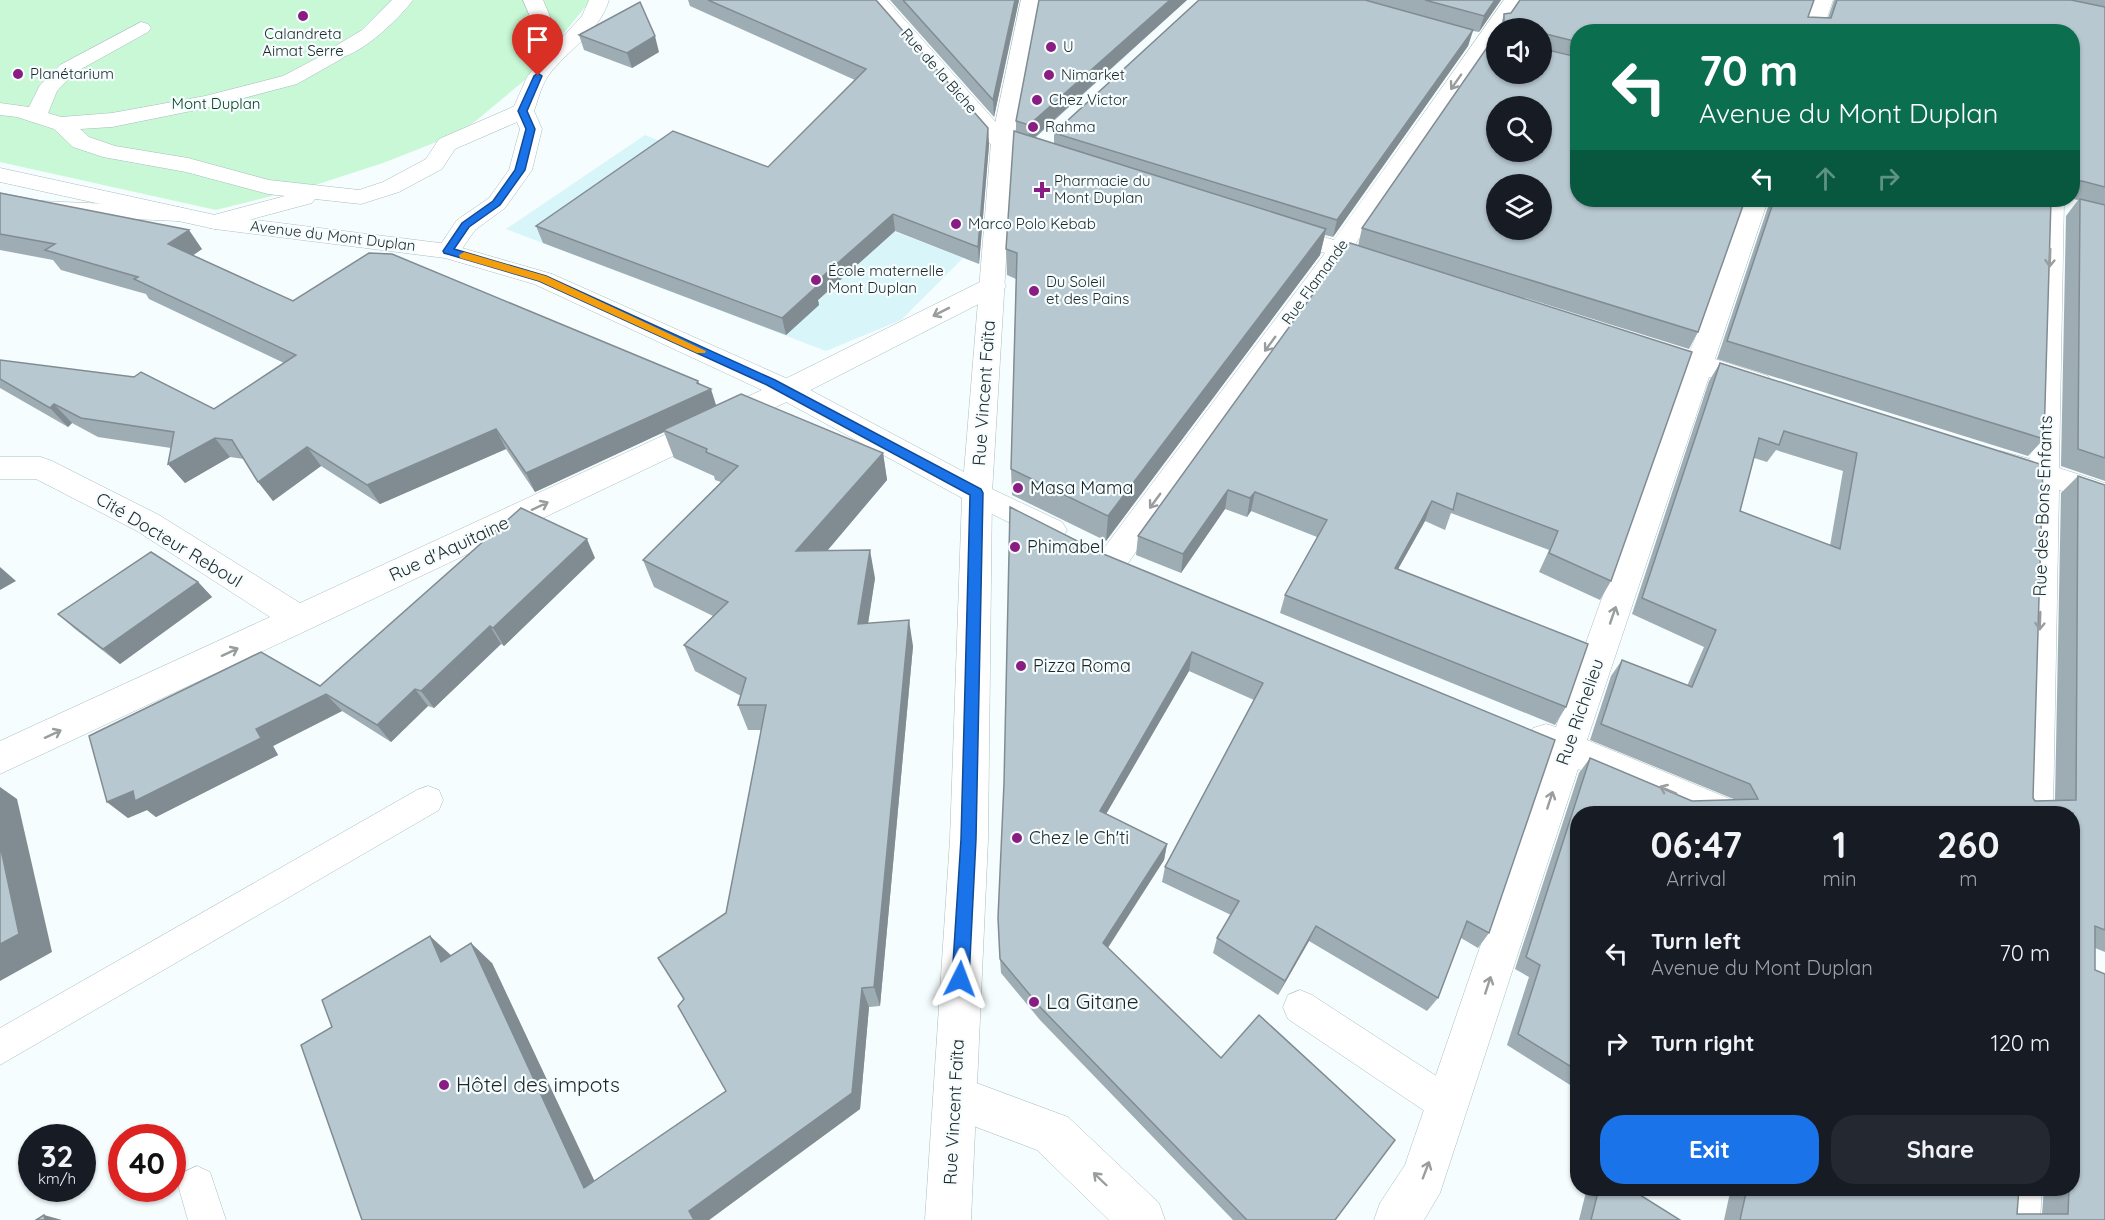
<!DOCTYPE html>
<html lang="en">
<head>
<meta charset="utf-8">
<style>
  :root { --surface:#171b24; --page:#242831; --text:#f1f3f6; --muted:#9ea1a6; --accent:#1a73e8 }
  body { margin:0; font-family:Quicksand,sans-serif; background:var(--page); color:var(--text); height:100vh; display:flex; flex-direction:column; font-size:22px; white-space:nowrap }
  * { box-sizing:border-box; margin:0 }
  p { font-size:20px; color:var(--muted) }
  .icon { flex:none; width:33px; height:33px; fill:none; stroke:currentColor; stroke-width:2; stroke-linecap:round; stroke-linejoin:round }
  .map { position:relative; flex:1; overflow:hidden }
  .details { position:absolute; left:1570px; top:806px; width:510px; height:390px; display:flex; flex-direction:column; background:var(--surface); border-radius:24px; box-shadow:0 2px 4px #0004 }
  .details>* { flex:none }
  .banner { position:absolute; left:1570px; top:24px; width:510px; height:183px; border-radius:24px; box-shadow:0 2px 4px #0004; background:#0b6e4f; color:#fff; overflow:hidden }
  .controls { position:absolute; left:1486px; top:18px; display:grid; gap:12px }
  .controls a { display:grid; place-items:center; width:66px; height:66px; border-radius:50%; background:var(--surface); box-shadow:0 2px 4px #0004; font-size:30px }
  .speed { position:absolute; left:18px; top:1124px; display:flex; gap:12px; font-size:30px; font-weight:700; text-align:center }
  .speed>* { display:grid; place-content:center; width:78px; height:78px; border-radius:50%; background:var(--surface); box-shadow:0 2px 4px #0004; line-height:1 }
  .speed small { font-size:15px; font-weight:400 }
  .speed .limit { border:9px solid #d22; background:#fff; color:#111 }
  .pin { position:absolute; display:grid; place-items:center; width:51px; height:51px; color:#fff; margin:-62px -26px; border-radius:50% 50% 50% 0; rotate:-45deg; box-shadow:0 0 6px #0007 }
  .pin .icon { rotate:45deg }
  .me { position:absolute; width:66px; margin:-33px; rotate:3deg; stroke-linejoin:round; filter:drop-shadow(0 0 4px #0008) }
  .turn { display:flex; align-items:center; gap:21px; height:126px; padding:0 30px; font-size:27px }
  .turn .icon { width:78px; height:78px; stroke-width:2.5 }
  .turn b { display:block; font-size:42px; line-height:51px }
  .lanes { display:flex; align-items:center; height:57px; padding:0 30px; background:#0003; justify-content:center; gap:30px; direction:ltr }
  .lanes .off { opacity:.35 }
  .eta { display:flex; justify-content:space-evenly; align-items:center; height:102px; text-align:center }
  .eta b { font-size:36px; font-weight:700; line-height:42px }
  .cta { display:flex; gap:12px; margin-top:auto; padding:12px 30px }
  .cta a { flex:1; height:69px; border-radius:24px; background:var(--accent); color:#fff; font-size:24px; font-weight:700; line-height:69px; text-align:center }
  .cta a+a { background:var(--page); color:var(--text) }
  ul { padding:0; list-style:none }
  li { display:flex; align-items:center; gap:18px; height:90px; padding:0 30px }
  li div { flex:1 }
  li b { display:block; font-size:22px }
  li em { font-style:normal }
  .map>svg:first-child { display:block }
</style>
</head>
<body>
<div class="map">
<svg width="2105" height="1220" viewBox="0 0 2105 1220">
  <rect width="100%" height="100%" fill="#f5fdfe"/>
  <polygon fill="#d8f5f9" points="645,135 678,148 963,258 901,320 826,351 506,229"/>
  <polygon fill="#c9f8d6" points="0,0 591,0 525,80 472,124 439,141 383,163 312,186 216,210 0,162"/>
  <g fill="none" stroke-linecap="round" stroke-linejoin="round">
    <g stroke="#aabdbf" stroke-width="1">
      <g id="service">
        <polygon points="428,786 439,790 443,800 439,810 0,1065 0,1028 417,790"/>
        <polygon points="1300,990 1312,995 1461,1092 1466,1105 1461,1118 1448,1123 1435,1118 1288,1019 1283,1007 1288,995"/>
        <polygon points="197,1166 210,1172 226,1220 188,1220 178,1185 184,1172"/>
      </g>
    </g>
    <g stroke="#aabdbf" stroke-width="1">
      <polygon id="pedestrian" points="141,22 148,24 151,28 148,32 74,73 57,91 48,113 61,117 112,113 205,96 283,76 336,48 343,50 346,54 343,58 297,84 206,108 112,127 80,129 89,137 115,146 188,158 269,180 359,190 383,182 426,159 439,139 515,106 523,104 531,106 534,111 531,116 455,149 442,169 399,192 361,204 315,199 312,203 215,229 206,227 203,222 206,217 285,196 268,194 186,172 103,157 73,147 54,129 17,117 0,115 0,103 29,107 40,85 60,65"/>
    </g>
    <g stroke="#aabdbf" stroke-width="1">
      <g id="minor">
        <path d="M392 0H413C399 19 353 64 329 58L326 54 329 50 362 30Z"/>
        <path d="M523 0H543L560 40 582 16 589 0H609C599 33 567 50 548 76 541 86 538 100 534 111L542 129 532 170 505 208 475 230 457 256 448 258 439 256 436 251 457 220 489 198 509 170 520 129 512 111 527 77 546 54Z"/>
        <polygon points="867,0 887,0 1010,138 1039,147 1042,152 1039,157 1031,159 994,148"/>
        <polygon points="1504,0 1524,0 1504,28 1497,28 1497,39 1354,246 1395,259 1399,264 1395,269 1386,272 1345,259 1123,570 1112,573 1101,570 1096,561 1101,552 1325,253 1272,236 1269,231 1272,226 1281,224 1334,240"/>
        <polygon points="1813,0 1833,0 1822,32 1802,32"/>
        <polygon points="0,193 41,201 178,207 186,209 190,214 186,219 178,221 41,215 0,207"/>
        <polygon points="1744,200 1768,200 1715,359 1768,376 1772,383 1768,390 1758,392 1709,377 1587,740 1735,801 1741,813 1681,813 1578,769 1440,1193 1424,1220 1374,1220 1380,1203 1405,1165 1546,755 1533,750 1528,739 1533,728 1546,724 1556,727 1684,368 1637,353 1633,347 1637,341 1647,338 1690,352"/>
        <polygon points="2040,200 2064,200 2059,468 2105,483 2105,505 2059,490 2053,813 2015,813 2029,481 1991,468 1986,461 1991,454 2001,451 2030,459"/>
        <polygon points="993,278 1002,280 1006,286 1002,292 797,397 312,628 0,774 0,741 270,617 137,531 36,479 0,479 0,457 41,457 52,461 159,515 300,603 777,383 984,280"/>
        <polygon points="977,482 1062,522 1067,530 1062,538 1051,542 1040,538 966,501 962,493 966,485"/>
        <polygon points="955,1075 1068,1117 1159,1203 1165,1220 1109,1220 1037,1150 939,1113 933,1097 939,1081"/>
        <polygon points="1996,1188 2042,1188 2040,1220 1994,1220"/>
      </g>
    </g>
    <g stroke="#aabdbf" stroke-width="1">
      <polygon id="tertiary" points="1021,0 1041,0 1013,143 992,493 988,839 971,1220 925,1220 950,839 962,498 777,397 534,284 445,258 215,229 0,182 0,168 215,215 448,244 552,274 797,383 964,472 991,143"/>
    </g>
    <use href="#service" fill="#fff" fill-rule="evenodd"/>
    <use href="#pedestrian" fill="#fff" fill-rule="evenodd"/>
    <use href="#minor" fill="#fff" fill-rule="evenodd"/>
    <use href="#tertiary" fill="#fff" fill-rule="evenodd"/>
  </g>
  <g fill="#9eacb4" fill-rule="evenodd">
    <polygon points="688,0 876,0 988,128 989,145 979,264 895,231 818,300 819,305 786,335 543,243 536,226 768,167 855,80 690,6"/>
    <polygon points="890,0 1019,0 994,117"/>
    <polygon points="1039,0 1187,0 1035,138 1054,144 1054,133 1199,0 1501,0 1479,32 1473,31 1468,46 1333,237 1325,235 1320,255 1106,541 1012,495 1011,469 1016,279 1007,275 1006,249 1016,132 1016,121"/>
    <polygon points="1834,0 2105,0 2105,481 2061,466 2066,216 2078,200 2073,199 2073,32 1578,32 1578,200 1698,332 1689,349 1394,257 1611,581 1600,600 1539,572 1549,550 1451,513 1445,530 1425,521 1398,569 1566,707 1555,725 1280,613 1285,595 1317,537 1251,511 1247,517 1225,509 1181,573 1136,555 1138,536 1358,246 1362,228 1497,74 1542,28 1500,28 1504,14 1511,13 1828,18"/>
    <polygon points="579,35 659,52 632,68 584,50"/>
    <polygon points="0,193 202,249 193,255 293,301 698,381 699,384 716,406 883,453 887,480 827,551 875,578 868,623 913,646 880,1006 869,1007 860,1109 709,1220 362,1220 451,956 492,963 594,1181 726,1091 684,999 726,913 761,730 748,730 738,705 741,696 695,671 684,645 713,616 654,587 643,560 721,482 715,480 714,476 674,458 664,432 535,492 506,449 380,504 321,466 273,501 244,459 230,457 185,483 168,464 171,448 98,437 72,423 68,427 0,388 0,360 214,409 284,363 149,299 146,294 61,270 53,260 0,250"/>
    <polygon points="1769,200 2051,200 2044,439 2028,456 1717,359 1770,201"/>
    <path d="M1720 363 2043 465 2033 798 2035 801 2055 800 2061 493 2078 476 2105 485V952L2095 948V970L2105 1220H1724L1731 1188H2019L2017 1214H2042L2044 1188H2073V813H1578V1090L1507 1045 1529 977 1515 969 1579 773 1590 758 1692 801 1736 800 1590 740 1611 676 1622 660 1687 686 1704 647 1632 614 1709 381ZM1776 450 1843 471 1830 546 1740 511 1754 458 1767 462Z"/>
    <polygon points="1101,553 1555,740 1489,933 1478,948 1461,938 1438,998 1427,1011 1309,941 1278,995 1213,953 1217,938 1231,915 1162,882 1165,867 1254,700 1189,671 1106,814 1167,844 1164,860 1108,948 1335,1220 1233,1220 1040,1020 1001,973 1000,959"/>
    <polygon points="595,558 504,646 501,644 434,708 428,706 391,742 342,711 273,746 278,755 156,817 147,810 128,818 107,802 320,686"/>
    <polygon points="198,582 212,597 120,664 75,629 58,614"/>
    <polygon points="1587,1188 1629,1188 1680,1220 1579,1220"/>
  </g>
  <g fill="#818c92">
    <polygon points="1015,0 1019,0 994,117 993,100"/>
    <polygon points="1170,0 1187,0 1029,142 1029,125"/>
    <polygon points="1495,0 1501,0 1479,32 1484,16"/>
    <polygon points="1473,30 1468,46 1333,237 1337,220"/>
    <polygon points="655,36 659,52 632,68 627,53"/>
    <polygon points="988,128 989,145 979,264 978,247"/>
    <polygon points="893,214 895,231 818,300 819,305 786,335 782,318 813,285"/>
    <polygon points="1326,229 1320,255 1106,541 1108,516"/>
    <polygon points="189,230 202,249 182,263 168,244"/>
    <polygon points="698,381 702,393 711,389 717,408 663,430 664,432 535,492 526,473 697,383"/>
    <polygon points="54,404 72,423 68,427 50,408"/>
    <polygon points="496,429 506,449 380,504 367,485"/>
    <polygon points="215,438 230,457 185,483 168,464"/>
    <polygon points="307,447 321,466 273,501 258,482"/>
    <polygon points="883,453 887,480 804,578 796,551"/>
    <polygon points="1228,490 1225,509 1181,573 1183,554"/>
    <polygon points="1255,492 1251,511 1247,517 1250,498"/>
    <polygon points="1432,501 1425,521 1388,587 1395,568"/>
    <polygon points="587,539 595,558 504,646 493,628"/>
    <polygon points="870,550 875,578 864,650 858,624"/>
    <polygon points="0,567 16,581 0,590"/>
    <polygon points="198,582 212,597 120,664 103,649"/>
    <polygon points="909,620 913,646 880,1006 874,987"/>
    <polygon points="490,626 501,644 434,708 421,691"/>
    <polygon points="1192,652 1189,671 1098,828 1100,811"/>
    <polygon points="415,689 428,706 391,742 377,725"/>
    <polygon points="326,694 342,711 273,746 278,755 156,817 147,810 128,818 107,802"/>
    <polygon points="0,787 17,799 52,952 0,981"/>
    <polygon points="1167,844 1164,860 1101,958 1103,943"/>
    <polygon points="1316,926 1309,941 1278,995 1285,981"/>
    <polygon points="430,936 453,957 441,962"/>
    <polygon points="471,943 492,963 604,1201 584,1188"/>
    <polygon points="862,988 869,1007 860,1109 709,1220 694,1220 689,1211"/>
    <polygon points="44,1215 62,1220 45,1220"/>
  </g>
  <g fill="#b8c8d1" stroke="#818c92" stroke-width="1.5" fill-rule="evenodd">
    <polygon points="708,0 876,0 988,128 978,247 893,214 813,285 816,287 782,318 536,226 673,131 768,167 866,69"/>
    <polygon points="903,0 1015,0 993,100"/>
    <polygon points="1039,0 1170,0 1029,125 1016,121"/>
    <polygon points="1199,0 1365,0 1473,30 1337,220 1054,133"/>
    <polygon points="1425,0 1495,0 1484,16"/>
    <path d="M1520 0H1814L1808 17 1831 18 1837 0H2071L2105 7V187L2082 181H2073V32H1578V42L1546 34 1547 50 1578 57V200H1745L1698 332 1362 228 1495 36H1497V74H1542V28H1504V14L1511 13ZM1497 106H1542V152H1497ZM1497 184H1542V230H1497Z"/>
    <polygon points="640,2 655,36 627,53 579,35"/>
    <polygon points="1014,131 1326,229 1108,516 1011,469 1017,253 1006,249"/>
    <polygon points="0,193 189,230 168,244 293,301 369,253 392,254 698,381 697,383 711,389 526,473 496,429 367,485 307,447 258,482 232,440 215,438 168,464 174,432 81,418 54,404 50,408 0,379 0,360 134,377 141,372 214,409 296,355 134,279 138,277 45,250 55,244 0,234"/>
    <polygon points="2080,199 2105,205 2105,458 2078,449"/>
    <polygon points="1774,200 2051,200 2044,439 1727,341"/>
    <polygon points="1350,243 1692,352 1611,581 1549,553 1558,531 1457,493 1453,510 1432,501 1395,568 1588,644 1566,707 1285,595 1327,520 1255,492 1250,498 1228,490 1183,554 1138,536"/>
    <path d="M1720 363 2043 465 2033 798 2035 801 2076 800 2078 476 2105 485V930L2095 926V970L2105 974V1220H1740L1747 1188H2019L2017 1214H2068L2069 1188H2073V813H1578V1071L1518 1034 1540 965 1526 957 1590 758 1692 801 1758 799 1750 784 1601 724 1622 660 1692 687 1716 630 1642 598ZM1784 431 1857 453 1840 549 1740 511 1759 438 1779 445Z"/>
    <polygon points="741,394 883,453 796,551 870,550 858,624 909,620 874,987 862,988 852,1093 689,1211 694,1220 362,1220 301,1045 332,1027 322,1000 430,936 441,962 471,943 584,1188 726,1091 678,1006 684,999 658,958 726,913 766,705 738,705 746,678 684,645 728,602 643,560 738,466 706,452 707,449 663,430"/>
    <polygon points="1010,507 1101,553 1555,740 1489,933 1467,921 1438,998 1316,926 1285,981 1217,938 1239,901 1165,867 1263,683 1192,652 1100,811 1167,844 1103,943 1221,1058 1259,1015 1395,1140 1335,1220 1247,1220 1040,1007 1000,959 998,918 1004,783"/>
    <polygon points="521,508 587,539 493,628 490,626 421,691 415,689 377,725 326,694 256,729 261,738 135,801 133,791 107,802 89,736 261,652 320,686"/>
    <polygon points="151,552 198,582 103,649 58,614"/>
    <polygon points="0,845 19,934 0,944"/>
    <polygon points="1599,1188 1629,1188 1680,1220 1591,1220"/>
    <polygon points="44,1215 45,1220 36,1220"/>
  </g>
  <defs><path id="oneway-shaft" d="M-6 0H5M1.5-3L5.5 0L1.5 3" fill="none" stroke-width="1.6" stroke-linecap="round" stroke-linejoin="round" transform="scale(1.5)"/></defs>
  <g stroke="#9a9d9e">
    <use href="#oneway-shaft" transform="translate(1456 82) rotate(125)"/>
    <use href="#oneway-shaft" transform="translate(2050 258) rotate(92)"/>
    <use href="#oneway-shaft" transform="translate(941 312) rotate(153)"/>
    <use href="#oneway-shaft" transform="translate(1270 344) rotate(126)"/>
    <use href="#oneway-shaft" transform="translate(1155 501) rotate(126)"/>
    <use href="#oneway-shaft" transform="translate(540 506) rotate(-25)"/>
    <use href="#oneway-shaft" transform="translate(1613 615) rotate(-71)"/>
    <use href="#oneway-shaft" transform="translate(2040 621) rotate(92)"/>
    <use href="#oneway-shaft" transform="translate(230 652) rotate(-25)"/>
    <use href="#oneway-shaft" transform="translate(53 734) rotate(-25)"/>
    <use href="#oneway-shaft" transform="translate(1668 790) rotate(-157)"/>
    <use href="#oneway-shaft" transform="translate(1550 800) rotate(-72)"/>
    <use href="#oneway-shaft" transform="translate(1488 985) rotate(-72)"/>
    <use href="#oneway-shaft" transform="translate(1426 1170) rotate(-69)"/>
    <use href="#oneway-shaft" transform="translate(1100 1179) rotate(-136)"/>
  </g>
  <polygon fill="#1a73e8" stroke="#114b97" stroke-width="1.5" points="538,73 542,76 527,111 535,129 525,170 500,205 469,227 454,249 546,276 775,380 981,489 983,493 976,839 969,979 966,985 960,987 954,985 952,979 961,839 970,495 767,385 539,281 444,253 443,251 462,223 493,201 515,170 526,129 518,111 534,76"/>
  <polygon fill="#f59e0b" points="464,252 546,276 706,351 705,353 697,353 539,281 460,258 459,255"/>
  <g fill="#8a1d81" stroke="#f5fdfe" stroke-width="2">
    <circle cx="303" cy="16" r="6"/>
    <circle cx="1051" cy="47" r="6"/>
    <circle cx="18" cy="74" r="6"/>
    <circle cx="1049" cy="75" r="6"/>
    <circle cx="1037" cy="100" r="6"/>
    <circle cx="1033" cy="127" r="6"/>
    <path d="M1039 181h6v6h6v6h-6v6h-6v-6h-6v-6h6z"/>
    <circle cx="956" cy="224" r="6"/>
    <circle cx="816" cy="280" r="6"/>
    <circle cx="1034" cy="291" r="6"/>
    <circle cx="1018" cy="488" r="6"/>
    <circle cx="1015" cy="547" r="6"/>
    <circle cx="1021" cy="666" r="6"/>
    <circle cx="1017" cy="838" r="6"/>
    <circle cx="1034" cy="1002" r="6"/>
    <circle cx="444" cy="1085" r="6"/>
  </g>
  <g text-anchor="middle" stroke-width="4.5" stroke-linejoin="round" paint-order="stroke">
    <g font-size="15" fill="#1f2627" stroke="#f5fdfe" text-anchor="start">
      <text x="303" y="39" text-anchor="middle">Calandreta<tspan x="303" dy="17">Aimat Serre</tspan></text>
      <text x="1063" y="52">U</text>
      <text x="30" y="79">Planétarium</text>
      <text x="1061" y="80">Nimarket</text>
      <text x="1049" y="105">Chez Victor</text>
      <text x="1045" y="132">Rahma</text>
      <text x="1054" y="186">Pharmacie du<tspan x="1054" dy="17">Mont Duplan</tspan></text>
      <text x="968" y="229">Marco Polo Kebab</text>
      <text x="828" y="276">École maternelle<tspan x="828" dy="17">Mont Duplan</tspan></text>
      <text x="1046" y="287">Du Soleil<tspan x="1046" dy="17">et des Pains</tspan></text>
    </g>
    <g font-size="15" fill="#1f2627" stroke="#f5fdfe">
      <text transform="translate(939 71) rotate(49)" y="5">Rue de la Biche</text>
      <text transform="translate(333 236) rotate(7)" y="5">Avenue du Mont Duplan</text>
      <text transform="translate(1315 282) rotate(-54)" y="5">Rue Flamande</text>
    </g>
    <g font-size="15" fill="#003619" stroke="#f5fdfe">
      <text x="216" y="109">Mont Duplan</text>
    </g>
    <g font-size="18" fill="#1f2627" stroke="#f5fdfe">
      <text transform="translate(984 393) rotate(-86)" y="6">Rue Vincent Faïta</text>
      <text transform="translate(2043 506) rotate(-88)" y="6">Rue des Bons Enfants</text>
      <text transform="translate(169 540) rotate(31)" y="6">Cité Docteur Reboul</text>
      <text transform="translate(449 549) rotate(-25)" y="6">Rue d'Aquitaine</text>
      <text transform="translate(1580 712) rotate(-71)" y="6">Rue Richelieu</text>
      <text transform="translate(954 1112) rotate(-87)" y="6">Rue Vincent Faïta</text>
    </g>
    <g font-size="18" fill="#1f2627" stroke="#f5fdfe" text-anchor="start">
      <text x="1030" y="494">Masa Mama</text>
      <text x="1027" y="553">Phimabel</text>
      <text x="1033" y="672">Pizza Roma</text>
      <text x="1029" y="844">Chez le Ch'ti</text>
    </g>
    <g font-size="21" fill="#1f2627" stroke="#f5fdfe" text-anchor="start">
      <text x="1046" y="1009">La Gitane</text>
      <text x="456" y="1092">Hôtel des impots</text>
    </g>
  </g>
</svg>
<div class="controls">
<a><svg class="icon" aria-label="sound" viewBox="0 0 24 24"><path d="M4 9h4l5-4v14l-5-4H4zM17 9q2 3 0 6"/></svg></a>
<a><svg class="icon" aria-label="search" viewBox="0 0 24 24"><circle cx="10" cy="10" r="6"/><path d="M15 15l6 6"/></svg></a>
<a><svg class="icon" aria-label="layers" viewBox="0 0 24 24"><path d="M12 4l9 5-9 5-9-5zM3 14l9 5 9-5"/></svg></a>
</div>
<div class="speed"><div>32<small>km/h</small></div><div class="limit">40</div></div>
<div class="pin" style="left:538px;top:76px;background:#d93025"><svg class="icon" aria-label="arrive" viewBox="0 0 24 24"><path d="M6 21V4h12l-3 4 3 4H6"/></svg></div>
<svg class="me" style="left:960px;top:979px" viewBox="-20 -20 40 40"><path d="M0-17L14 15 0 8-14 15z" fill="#1a73e8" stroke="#fff" stroke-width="4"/></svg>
<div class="banner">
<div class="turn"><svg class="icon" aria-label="left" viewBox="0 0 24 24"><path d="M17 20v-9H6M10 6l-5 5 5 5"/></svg><div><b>70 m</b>Avenue du Mont Duplan</div></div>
<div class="lanes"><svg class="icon" aria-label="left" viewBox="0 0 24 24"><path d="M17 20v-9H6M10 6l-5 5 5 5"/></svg><svg class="icon off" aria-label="ahead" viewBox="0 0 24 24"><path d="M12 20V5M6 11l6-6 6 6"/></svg><svg class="icon off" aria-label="right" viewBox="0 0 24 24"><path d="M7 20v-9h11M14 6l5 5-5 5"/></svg></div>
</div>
<section class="details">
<div class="eta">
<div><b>06:47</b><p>Arrival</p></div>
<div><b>1</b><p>min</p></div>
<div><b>260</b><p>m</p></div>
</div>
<ul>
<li><svg class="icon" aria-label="left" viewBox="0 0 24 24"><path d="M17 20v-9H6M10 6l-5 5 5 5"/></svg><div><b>Turn left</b><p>Avenue du Mont Duplan</p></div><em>70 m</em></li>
<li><svg class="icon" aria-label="right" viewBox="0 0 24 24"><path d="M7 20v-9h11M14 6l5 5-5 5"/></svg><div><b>Turn right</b></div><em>120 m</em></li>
</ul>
<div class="cta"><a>Exit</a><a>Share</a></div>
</section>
</div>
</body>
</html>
